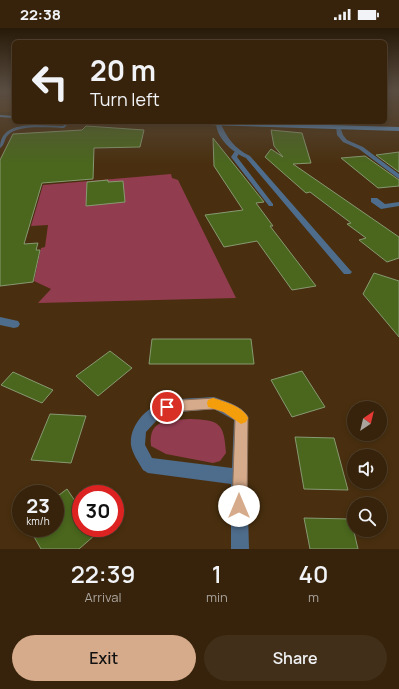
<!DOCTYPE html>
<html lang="en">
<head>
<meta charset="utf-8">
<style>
  :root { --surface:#37230b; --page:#422f19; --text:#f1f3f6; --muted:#aaa49d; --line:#51402c; --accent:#d6ab8b }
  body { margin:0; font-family:Manrope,sans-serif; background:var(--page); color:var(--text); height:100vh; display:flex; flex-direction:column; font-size:15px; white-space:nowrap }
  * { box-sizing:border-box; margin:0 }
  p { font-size:13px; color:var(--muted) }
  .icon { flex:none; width:22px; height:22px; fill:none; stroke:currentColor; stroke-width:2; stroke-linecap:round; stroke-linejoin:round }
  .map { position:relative; height:521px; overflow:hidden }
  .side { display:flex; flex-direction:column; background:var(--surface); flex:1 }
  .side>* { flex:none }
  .banner { position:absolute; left:12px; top:12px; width:375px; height:84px; border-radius:6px; box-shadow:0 2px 6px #0003,0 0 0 1px var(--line); background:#37230b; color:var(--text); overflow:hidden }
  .needle { width:26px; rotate:35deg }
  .buttons { position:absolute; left:347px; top:373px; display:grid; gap:8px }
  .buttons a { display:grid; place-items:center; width:40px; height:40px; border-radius:50%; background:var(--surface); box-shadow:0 2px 6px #0003,0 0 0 1px var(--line); font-size:20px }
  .speed { position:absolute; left:12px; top:457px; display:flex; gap:8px; font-size:20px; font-weight:700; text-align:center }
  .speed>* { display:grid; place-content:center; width:52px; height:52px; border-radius:50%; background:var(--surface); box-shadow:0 2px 6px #0003,0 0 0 1px var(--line); line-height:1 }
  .speed small { font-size:10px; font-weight:400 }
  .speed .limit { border:6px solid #d22; background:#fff; color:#111 }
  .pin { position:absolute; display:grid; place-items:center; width:34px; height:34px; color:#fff; margin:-17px; border:2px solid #fff; border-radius:50%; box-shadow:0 1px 4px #0007 }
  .me { position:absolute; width:44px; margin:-22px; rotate:0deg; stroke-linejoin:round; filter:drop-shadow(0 0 3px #0008) }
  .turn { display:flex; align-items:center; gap:14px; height:84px; padding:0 12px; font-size:18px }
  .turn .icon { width:52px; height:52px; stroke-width:2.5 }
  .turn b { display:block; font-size:28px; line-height:34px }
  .eta { display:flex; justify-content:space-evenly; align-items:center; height:68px; text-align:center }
  .eta b { font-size:24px; font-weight:600; line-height:28px }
  .cta { display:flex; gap:8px; margin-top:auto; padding:8px 12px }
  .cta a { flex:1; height:46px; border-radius:24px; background:var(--accent); color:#111; font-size:16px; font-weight:600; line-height:46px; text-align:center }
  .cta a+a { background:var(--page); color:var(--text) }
  .status { display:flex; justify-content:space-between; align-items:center; height:28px; padding:0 20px; background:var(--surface); direction:ltr }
  .status svg { height:11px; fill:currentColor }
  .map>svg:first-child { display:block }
</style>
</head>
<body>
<div class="status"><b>22:38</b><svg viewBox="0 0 49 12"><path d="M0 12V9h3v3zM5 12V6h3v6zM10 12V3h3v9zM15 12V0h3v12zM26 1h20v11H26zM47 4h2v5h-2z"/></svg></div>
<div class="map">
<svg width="399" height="521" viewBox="0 0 399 521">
  <rect width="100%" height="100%" fill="#492f0f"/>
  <rect fill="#56360e" x="0" y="63" width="14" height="21"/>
  <g fill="#923c50">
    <polygon points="171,146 172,150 178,152 236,270 38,275 51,261 34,253 41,220 45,219 48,197 31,198 43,157"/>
    <path d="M190 391C220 392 224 395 226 425L220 433 213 435 166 426 151 418C148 390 169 393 190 391Z"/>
  </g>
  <g fill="#4a671d" stroke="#879972">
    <polygon points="86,98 144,102 140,119 94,120 93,151 42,155 24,216 38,215 36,222 40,222 33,254 0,258 0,132 13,106 82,102"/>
    <polygon points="271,102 302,105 311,135 293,136 399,209 399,230 387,234 359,212 366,210 347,196 351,195 310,164 306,165 265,129 271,121 283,129 274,118"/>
    <polygon points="213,110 264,174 256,175 273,198 270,198 316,258 292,262 257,213 224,219 205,187 243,182 214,138"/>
    <polygon points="399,124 399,144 376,127"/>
    <polygon points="365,128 399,152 399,158 378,160 341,130"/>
    <polygon points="108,152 108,154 123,153 125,174 86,178 87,154"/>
    <polygon points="374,245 399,253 399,309 363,266"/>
    <polygon points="152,311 251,311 254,336 149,336"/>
    <polygon points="110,323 132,340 98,368 76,348"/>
    <polygon points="302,343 325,379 292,389 271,352"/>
    <polygon points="13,344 53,362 42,375 1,357"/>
    <polygon points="50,386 86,388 71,435 31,432"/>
    <polygon points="295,409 334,410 348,462 304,461"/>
    <polygon points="67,461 81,482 81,500 103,500 79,521 41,521 29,500 55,500 55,470"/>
    <polygon points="304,490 351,491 358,521 310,521"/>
  </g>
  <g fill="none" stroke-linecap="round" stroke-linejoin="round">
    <g fill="#4e6c8b" fill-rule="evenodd">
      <path d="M66 94H70L64 100C50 100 19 96 8 107 4 111 5 117 0 120 0 90 42 98 63 98Z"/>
      <polygon points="235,123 240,124 237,129 273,176 273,178 269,178 231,129"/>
    </g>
    <g fill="#4e6c8b" fill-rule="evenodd">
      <path d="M216 94H220C227 110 234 120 250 128L350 242 352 244 350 246H344L246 130C232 124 216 110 216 94Z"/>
      <polygon points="336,98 340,98 343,107 347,112 363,119 399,146 399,151 359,121 343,114 337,107"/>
      <polygon points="371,170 377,170 385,176 399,174 399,178 381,181 371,174"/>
      <polygon points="0,289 18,293 20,296 18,299 14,300 0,297"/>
      <path d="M214 369C225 373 243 378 248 389L247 449 249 521H231V456L148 445 143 442C139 435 132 425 131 417 129 397 148 377 167 373 182 370 199 370 214 369ZM214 381 234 392 232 440 152 430 145 417 146 404 157 392 169 385Z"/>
    </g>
    <g fill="#598aba" fill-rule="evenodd">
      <polygon points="0,87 14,88 14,90 0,89"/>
      <polygon points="173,94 226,94 399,99 399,103 176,96"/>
    </g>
  </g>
  <linearGradient id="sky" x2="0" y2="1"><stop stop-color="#281a08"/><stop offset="0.46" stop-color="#594d42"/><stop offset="1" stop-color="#594d42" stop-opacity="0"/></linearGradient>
  <rect width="399" height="136" fill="url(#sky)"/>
  <path fill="#d6ab8b" stroke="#8b6f5a" d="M214 370C225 374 242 378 248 389L247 478 244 483 239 485 234 483 232 478 235 392 223 384 214 381 167 384 163 382 161 379 163 375 167 373Z"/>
  <path fill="#f59e0b" d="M213 370C225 374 242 378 248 390L246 394 241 396 224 384 208 379 207 375 208 372Z"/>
</svg>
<div class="buttons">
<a><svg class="needle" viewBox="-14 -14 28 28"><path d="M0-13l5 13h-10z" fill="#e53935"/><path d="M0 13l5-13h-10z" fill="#aaa49d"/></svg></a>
<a><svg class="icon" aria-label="sound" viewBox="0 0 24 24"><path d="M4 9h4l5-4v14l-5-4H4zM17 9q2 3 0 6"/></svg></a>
<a><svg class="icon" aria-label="search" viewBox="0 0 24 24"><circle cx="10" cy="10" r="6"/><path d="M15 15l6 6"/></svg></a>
</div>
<div class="speed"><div>23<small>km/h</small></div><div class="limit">30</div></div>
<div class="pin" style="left:167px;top:379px;background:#d93025"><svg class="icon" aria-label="arrive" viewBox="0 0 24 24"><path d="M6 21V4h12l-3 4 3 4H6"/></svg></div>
<svg class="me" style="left:239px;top:478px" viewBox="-20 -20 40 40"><circle r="19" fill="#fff"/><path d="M0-13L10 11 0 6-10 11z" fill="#d6ab8b"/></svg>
<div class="banner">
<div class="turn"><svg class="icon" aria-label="left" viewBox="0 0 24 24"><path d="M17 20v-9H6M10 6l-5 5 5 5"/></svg><div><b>20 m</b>Turn left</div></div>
</div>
</div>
<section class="side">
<div class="eta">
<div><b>22:39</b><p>Arrival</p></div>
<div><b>1</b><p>min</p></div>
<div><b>40</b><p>m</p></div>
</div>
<div class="cta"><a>Exit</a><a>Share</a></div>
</section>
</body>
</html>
